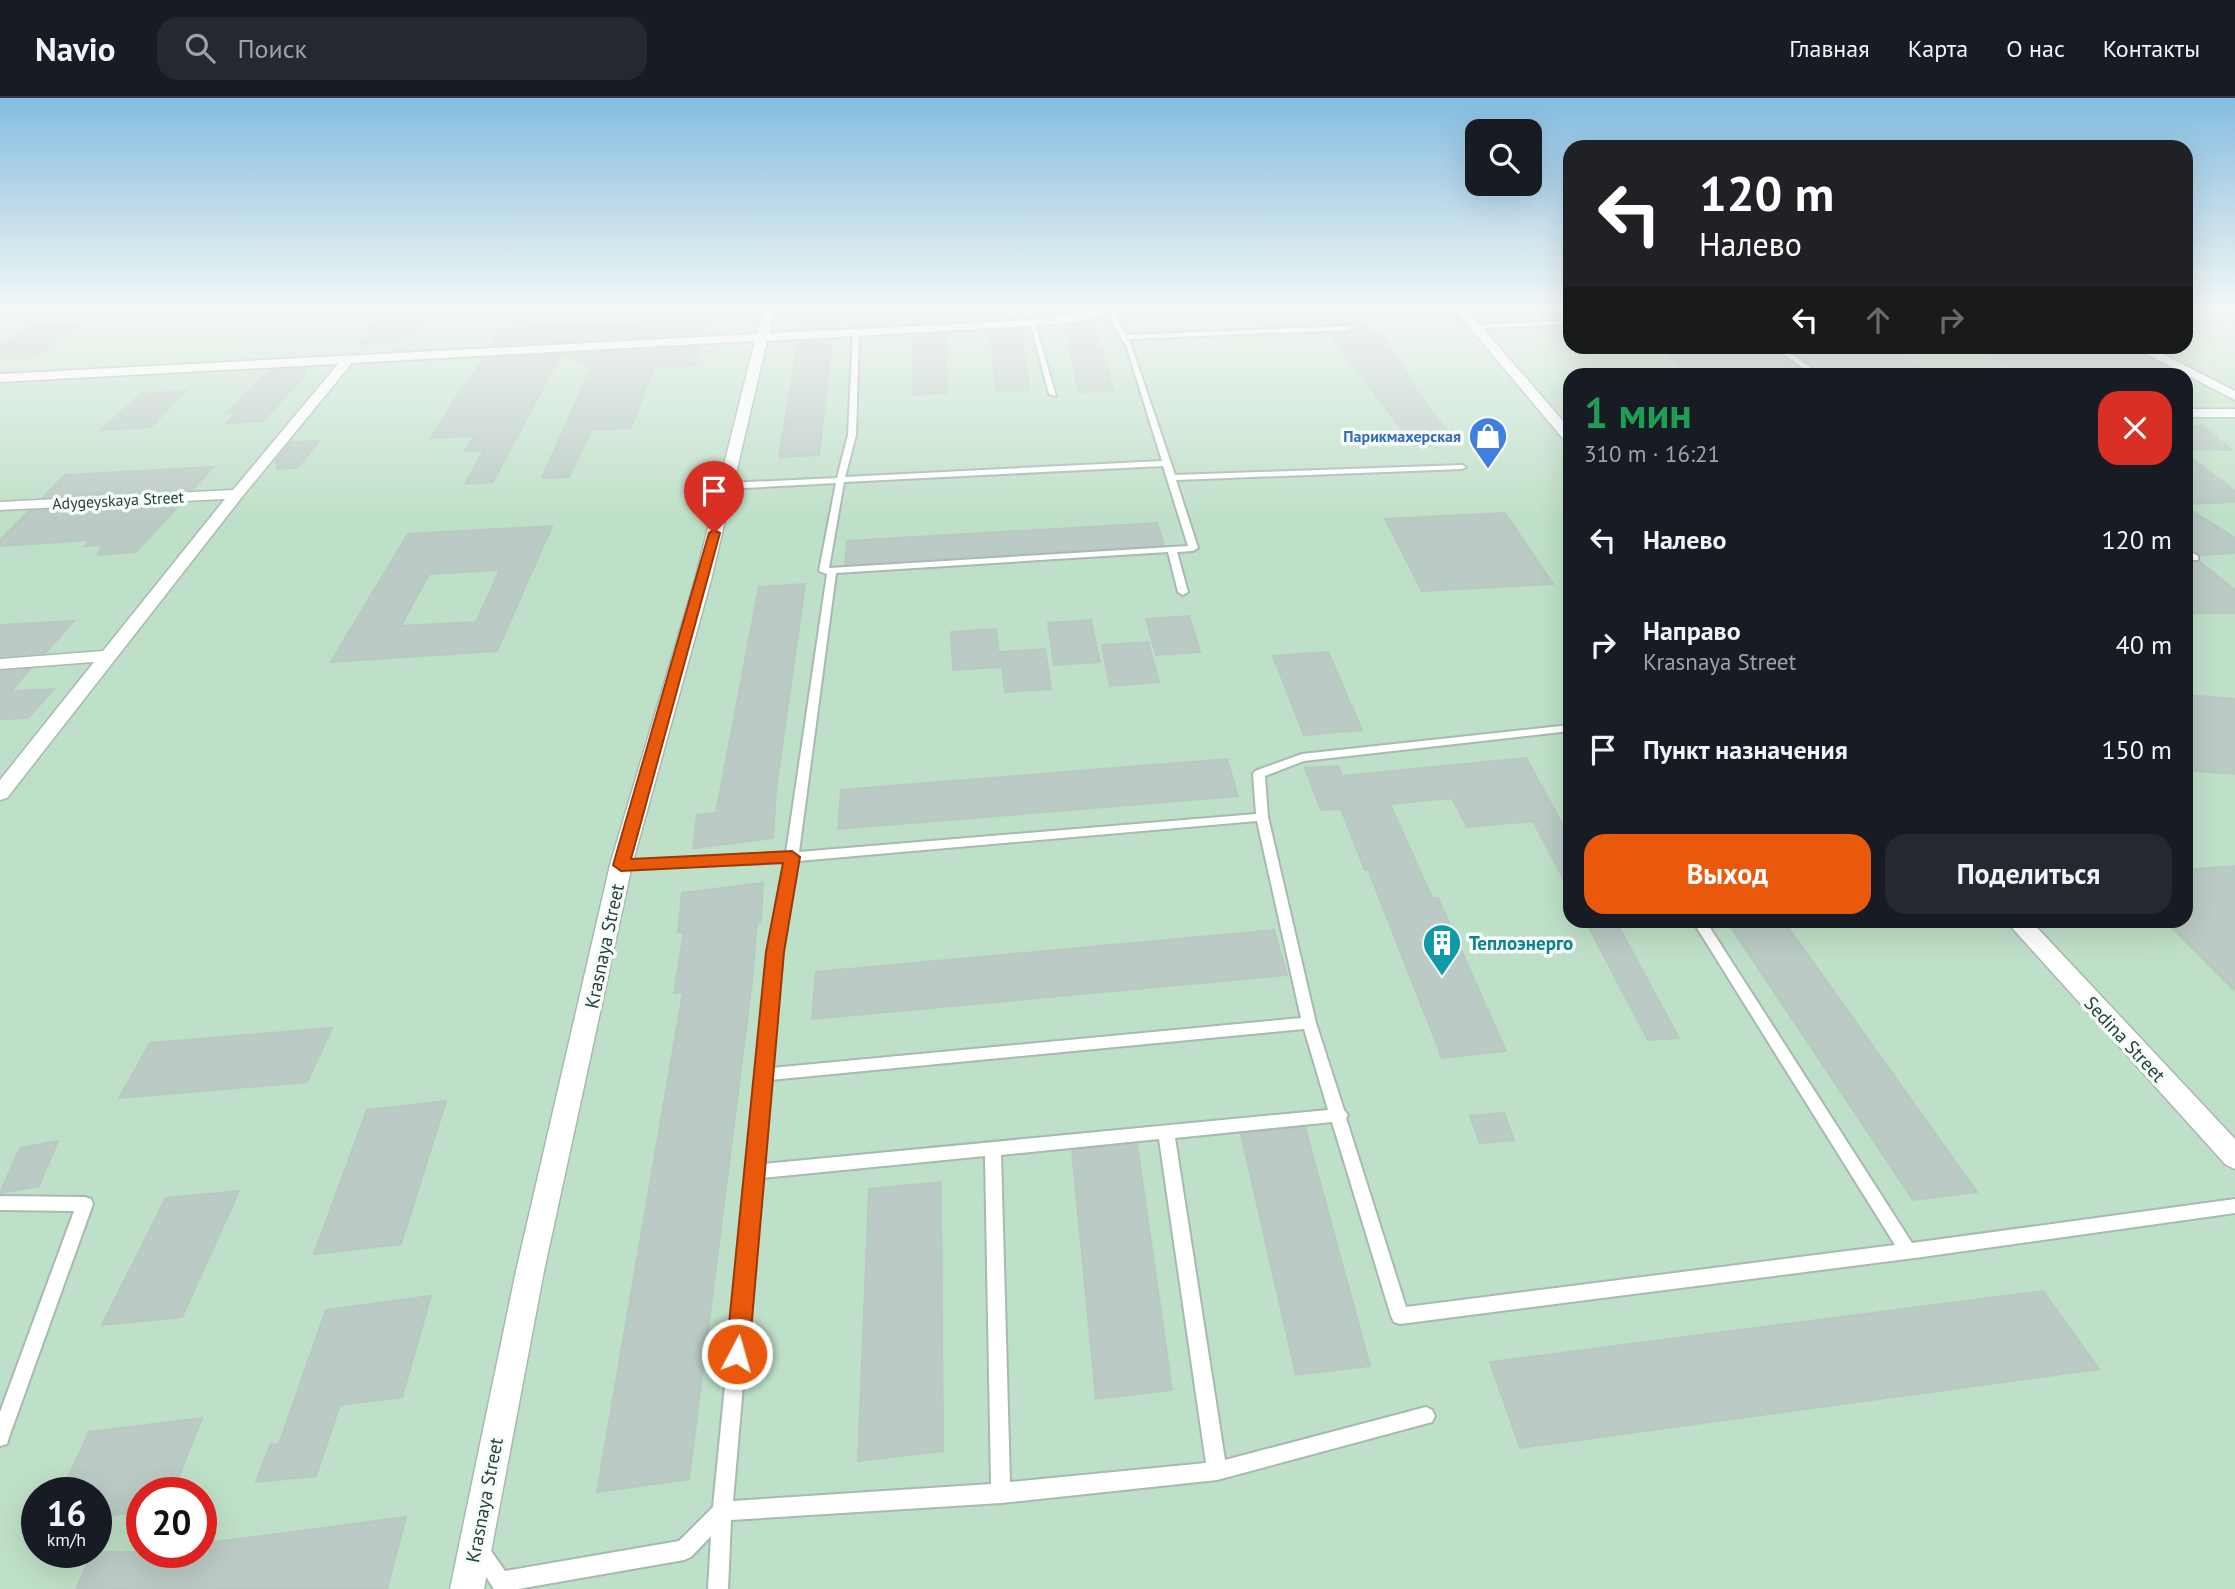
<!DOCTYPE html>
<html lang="ru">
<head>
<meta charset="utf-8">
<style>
  :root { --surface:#171b24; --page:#242831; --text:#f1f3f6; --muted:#9ea1a6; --line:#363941; --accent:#ea580c }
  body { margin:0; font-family:"PT Sans",sans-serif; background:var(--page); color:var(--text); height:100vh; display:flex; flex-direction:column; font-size:26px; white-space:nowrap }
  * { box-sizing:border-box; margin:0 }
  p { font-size:23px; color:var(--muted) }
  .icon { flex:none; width:38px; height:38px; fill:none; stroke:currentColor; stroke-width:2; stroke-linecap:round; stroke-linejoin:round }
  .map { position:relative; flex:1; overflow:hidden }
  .panel { position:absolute; left:1563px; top:270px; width:630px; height:560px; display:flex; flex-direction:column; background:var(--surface); border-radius:21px; box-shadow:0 7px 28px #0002 }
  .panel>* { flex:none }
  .guide { position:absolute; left:1563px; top:42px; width:630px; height:214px; border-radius:21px; box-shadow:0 7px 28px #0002; background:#202124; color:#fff; overflow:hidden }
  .tools { position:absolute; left:1465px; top:21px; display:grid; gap:14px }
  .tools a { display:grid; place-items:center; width:77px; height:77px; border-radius:14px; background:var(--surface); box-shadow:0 7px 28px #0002; font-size:35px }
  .speed { position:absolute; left:21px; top:1379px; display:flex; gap:14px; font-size:35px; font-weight:700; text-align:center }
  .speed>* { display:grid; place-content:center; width:91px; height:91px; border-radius:50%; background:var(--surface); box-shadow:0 7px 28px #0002; line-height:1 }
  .speed small { font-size:18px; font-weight:400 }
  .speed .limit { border:10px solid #d22; background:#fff; color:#111 }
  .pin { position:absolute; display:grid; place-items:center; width:60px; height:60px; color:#fff; margin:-72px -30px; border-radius:50% 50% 50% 0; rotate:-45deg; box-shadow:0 0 7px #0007 }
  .pin .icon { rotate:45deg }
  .me { position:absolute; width:77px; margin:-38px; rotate:6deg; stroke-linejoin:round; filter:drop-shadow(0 0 5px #0008) }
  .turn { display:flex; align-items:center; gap:24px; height:147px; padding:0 21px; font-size:32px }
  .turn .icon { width:91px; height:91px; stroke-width:2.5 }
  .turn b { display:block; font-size:49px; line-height:60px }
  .lanes { display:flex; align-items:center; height:66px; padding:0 21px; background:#0003; justify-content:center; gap:35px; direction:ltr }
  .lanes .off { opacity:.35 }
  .round { display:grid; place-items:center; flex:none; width:74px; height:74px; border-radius:21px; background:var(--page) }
  .overview { display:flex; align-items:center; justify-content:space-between; height:119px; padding:0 21px }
  h1 { font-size:42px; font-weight:600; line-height:52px; color:#1e9e55 }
  .button { display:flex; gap:14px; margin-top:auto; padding:14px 21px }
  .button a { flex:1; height:80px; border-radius:21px; background:var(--accent); color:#fff; font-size:28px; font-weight:600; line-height:80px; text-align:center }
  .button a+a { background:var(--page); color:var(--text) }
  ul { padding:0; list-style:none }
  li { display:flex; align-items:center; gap:21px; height:105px; padding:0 21px }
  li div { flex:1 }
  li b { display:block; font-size:26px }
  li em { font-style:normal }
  header { display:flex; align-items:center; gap:42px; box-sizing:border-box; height:98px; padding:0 35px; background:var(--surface); border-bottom:2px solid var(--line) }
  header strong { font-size:33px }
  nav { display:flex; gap:38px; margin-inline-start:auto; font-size:24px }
  .search { width:490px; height:63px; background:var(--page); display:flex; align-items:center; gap:18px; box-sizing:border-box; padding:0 24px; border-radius:21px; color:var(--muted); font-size:26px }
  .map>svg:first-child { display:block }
</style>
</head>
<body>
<header>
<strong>Navio</strong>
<div class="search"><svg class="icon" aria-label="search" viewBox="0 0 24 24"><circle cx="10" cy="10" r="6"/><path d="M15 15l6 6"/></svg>Поиск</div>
<nav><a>Главная</a><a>Карта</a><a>О нас</a><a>Контакты</a></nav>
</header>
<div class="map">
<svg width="2235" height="1491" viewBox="0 0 2235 1491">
  <rect width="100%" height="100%" fill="#e6efeb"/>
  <path fill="#bfe0c8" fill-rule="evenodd" d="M0 212H1570V248H2186V212H2235V1491H0ZM1570 276H2186V822H1570ZM37 1395H96V1454H37ZM142 1395H201V1454H142Z"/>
  <g fill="#bbcac4" stroke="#b8c9c2" stroke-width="2" fill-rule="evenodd">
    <polygon points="914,212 944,212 945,224 914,226"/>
    <polygon points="988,212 1017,212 1018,220 989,222"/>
    <polygon points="1356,212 1373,236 1381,236 1414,286 1411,286 1457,346 1414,348 1329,235 1348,235 1353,229 1348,225 1322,226 1312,213"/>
    <polygon points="835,214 833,229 800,231 802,215"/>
    <polygon points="422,219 404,243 358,247 378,221"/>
    <polygon points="707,221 703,236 492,247 502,231"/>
    <polygon points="1094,222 1113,293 1079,294 1065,228"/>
    <polygon points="77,228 39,258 0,260 0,249 25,230"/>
    <polygon points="1020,231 1029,292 996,293 990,233"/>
    <polygon points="945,236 947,295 913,297 913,237"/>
    <polygon points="832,242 819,357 779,359 798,244"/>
    <polygon points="1672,248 1771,248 1807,276 1687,274 1661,251 1675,251"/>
    <polygon points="1786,248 1892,248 1929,276 1821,276"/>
    <polygon points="2128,248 2167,270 2094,276 2021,276 1988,256"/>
    <polygon points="700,249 695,267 654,269 631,330 591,332 569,379 542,380 591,270 564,256"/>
    <polygon points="561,256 493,384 465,386 484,352 465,353 474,338 431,340 467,282 470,282 484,260"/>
    <polygon points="304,270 305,277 263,323 226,325 236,314 228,314 270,272"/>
    <polygon points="185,293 151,329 101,332 141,296"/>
    <polygon points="2186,328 2202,328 2232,352 2186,351"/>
    <polygon points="319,343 297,370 277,371 276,362 291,344"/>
    <polygon points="2186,356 2235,393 2235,404 2186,406"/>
    <polygon points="213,369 193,391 43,399 65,377"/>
    <polygon points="180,406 136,454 98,457 102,447 85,448 91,442 0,448 0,442 29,413"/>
    <polygon points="2186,409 2235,440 2235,455 2200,457 2186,448"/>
    <polygon points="1505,415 1553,486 1422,493 1385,421"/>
    <polygon points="1157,425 1164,447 845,466 847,443"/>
    <path d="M552 428 497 553 331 564 408 436ZM500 472 476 524 401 528 429 476Z"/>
    <polygon points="2186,461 2192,465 2200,464 2235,492 2235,515 2186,515"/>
    <polygon points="805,486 776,692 773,740 693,750 697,717 716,715 759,489"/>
    <polygon points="1189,518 1200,554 1156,557 1146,521"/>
    <polygon points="1091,522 1100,564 1054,567 1048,525"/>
    <polygon points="74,523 45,555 0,558 0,527"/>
    <polygon points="996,531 1000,569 953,572 951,534"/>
    <polygon points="1148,544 1159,584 1110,588 1102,547"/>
    <polygon points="1045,551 1051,591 1005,594 1000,554"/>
    <polygon points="1328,554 1362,632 1304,637 1273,558"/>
    <polygon points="30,571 11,593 54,591 28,620 0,621 0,574"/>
    <polygon points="2186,597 2235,601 2235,676 2186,672"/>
    <polygon points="1526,660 1570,740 1570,793 1533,723 1467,729 1452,700 1390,706 1432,800 1438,800 1506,953 1442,960 1368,771 1365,772 1341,711 1321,712 1305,670 1338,668 1342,678"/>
    <polygon points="1227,661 1238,698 838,731 841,692"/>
    <polygon points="2235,768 2235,893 2164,822 2186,822 2186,772"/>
    <polygon points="763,785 761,824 757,825 752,884 689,1381 597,1394 683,894 674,895 684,834 678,834 682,795"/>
    <polygon points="1585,822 1615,822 1679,940 1648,942"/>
    <polygon points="1726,822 1783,822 1977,1094 1913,1102"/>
    <polygon points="1274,832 1287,877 812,921 816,874"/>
    <polygon points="332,930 307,984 119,1000 150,945"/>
    <polygon points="446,1003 401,1146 314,1156 367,1012"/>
    <polygon points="1504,1015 1514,1042 1480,1045 1470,1018"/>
    <polygon points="1305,1029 1370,1268 1296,1277 1241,1036"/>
    <polygon points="58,1043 39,1088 0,1095 20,1050"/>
    <polygon points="1137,1046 1172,1292 1096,1301 1072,1052"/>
    <polygon points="941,1084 943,1353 858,1363 869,1091"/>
    <polygon points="239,1093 182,1219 102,1227 166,1100"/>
    <polygon points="2043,1193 2099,1271 1520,1350 1490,1264"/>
    <polygon points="431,1198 402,1299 340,1307 316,1378 256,1384 270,1347 279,1346 326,1212"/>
    <polygon points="202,1320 172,1395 142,1395 142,1413 96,1419 96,1395 61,1395 89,1334"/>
    <polygon points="406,1419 387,1491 76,1491 89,1462 96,1461 96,1454 201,1454 201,1446"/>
  </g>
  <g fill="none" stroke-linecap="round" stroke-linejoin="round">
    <g stroke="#a8b8b2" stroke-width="4">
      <g id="service">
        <path d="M1109 212H1115L1118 222 1126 237 1348 228 1351 230 1348 232 1129 241 1175 377 1462 367 1466 369 1462 371 1176 382 1198 450 1193 453 1177 454 1188 494 1183 497 1178 494 1168 454 836 475 799 754 1256 716 1253 676 1255 673 1302 656 1570 627V633L1304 663 1265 678 1268 719 1316 925 1344 1012 1348 1017 1346 1020 1406 1209 1895 1147 1692 822H1705L1912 1145 2235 1101V1115L1922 1159 1400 1226 1394 1224 1391 1218 1332 1024 1175 1040 1225 1362 1426 1309 1432 1312 1435 1318 1432 1324 1217 1382 1001 1405 731 1422 728 1491H708L711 1438 691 1459 684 1462 518 1491H494L470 1454 473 1447 480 1444 487 1447 505 1473 679 1443 713 1409 768 854 785 764 621 771 615 767 621 763 786 755 827 476 819 473 836 385 726 391 722 388 726 385 837 380 848 337 853 234 856 232 859 234 856 337 845 379 1162 363 1127 250 1111 222ZM1163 368 1188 448 829 470 844 384ZM1257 723 1301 920 771 970 782 854 798 763ZM1304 931 1328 1012 763 1066 770 982ZM1159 1041 1206 1365 1010 1384 1001 1057ZM985 1058 991 1386 733 1403 761 1080Z"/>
        <polygon points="1570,222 1570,226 1474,231 1471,229 1474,227"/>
        <polygon points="1030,224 1035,225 1056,298 1049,296"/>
        <polygon points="1773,248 1781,248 1819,276 1811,276"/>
        <polygon points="1957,248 2013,248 1929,254 1925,252 1929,250"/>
        <polygon points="2186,451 2198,458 2198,462 2192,462 2186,458"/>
        <polygon points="0,1098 85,1099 91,1101 93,1106 9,1339 7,1346 0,1348 0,1314 74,1113 0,1112"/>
      </g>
    </g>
    <g stroke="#a8b8b2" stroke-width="3">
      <g id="minor">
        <path d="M764 212H775L769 235C856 231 943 227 1030 222 1060 220 1090 210 1120 212L1076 224 1032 228 767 243 711 482 632 767 544 1173 484 1491H450L516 1173 610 767 695 482 755 243 352 265 242 399 7 700 0 702V682L94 564 0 571V561L103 553 225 401 0 412V404L233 392 338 266 0 284V276L757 236Z"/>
        <polygon points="2131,248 2147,248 2235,293 2235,302"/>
        <rect x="2186" y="311" width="49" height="8"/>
      </g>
    </g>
    <g stroke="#a8b8b2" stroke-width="3">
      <g id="tertiary">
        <polygon points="1455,212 1467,212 1570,331 1570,344 1565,343"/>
        <polygon points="2005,822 2030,822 2235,1041 2235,1071 2226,1067"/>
      </g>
    </g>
    <use href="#service" fill="#fff" fill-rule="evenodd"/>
    <use href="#minor" fill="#fff" fill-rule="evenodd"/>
    <use href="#tertiary" fill="#fff" fill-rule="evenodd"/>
  </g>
  <linearGradient id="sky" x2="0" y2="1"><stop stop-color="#84bce0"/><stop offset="0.5" stop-color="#f4f8f6"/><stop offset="1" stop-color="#f4f8f6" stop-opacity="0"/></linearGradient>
  <rect width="2235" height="420" fill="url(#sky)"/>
  <polygon fill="#ea580c" stroke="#983908" stroke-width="2" points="714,432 720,435 631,761 792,753 800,759 784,854 749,1256 745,1264 737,1267 729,1264 726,1256 766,854 783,765 621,773 613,767 709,435"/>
  <defs>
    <g id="shop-pin" transform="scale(2.0125)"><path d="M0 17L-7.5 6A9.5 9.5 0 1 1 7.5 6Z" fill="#3f7fe0" stroke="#f7fbf9"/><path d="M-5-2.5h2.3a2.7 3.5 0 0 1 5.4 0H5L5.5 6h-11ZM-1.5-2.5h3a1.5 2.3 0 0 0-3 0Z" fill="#fff"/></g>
    <g id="building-pin" transform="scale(2.0125)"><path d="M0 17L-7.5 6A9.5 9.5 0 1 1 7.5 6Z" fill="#0f9aa8" stroke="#f7fbf9"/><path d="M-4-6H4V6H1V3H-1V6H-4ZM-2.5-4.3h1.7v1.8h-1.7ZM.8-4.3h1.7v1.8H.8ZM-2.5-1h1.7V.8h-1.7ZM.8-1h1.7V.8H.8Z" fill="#fff"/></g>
  </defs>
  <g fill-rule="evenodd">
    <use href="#shop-pin" x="1488" y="338"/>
    <use href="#building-pin" x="1442" y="845"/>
  </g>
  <g text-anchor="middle" stroke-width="7" stroke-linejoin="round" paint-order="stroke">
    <g font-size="16" font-weight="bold" fill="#366cbe" stroke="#f7fbf9" text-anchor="end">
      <text x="1461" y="344">Парикмахерская</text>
    </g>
    <g font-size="16" fill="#24423a" stroke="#f7fbf9">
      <text transform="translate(118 402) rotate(-3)" y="6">Adygeyskaya Street</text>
    </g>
    <g font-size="19" font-weight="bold" fill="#0d838f" stroke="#f7fbf9" text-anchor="start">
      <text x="1469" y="852">Теплоэнерго</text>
    </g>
    <g font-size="19" fill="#24423a" stroke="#f7fbf9">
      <text transform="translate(604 848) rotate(-78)" y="7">Krasnaya Street</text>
      <text transform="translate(2125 941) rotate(47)" y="7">Sedina Street</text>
      <text transform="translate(484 1402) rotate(-79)" y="7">Krasnaya Street</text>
    </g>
  </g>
</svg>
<div class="tools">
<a><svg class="icon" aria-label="search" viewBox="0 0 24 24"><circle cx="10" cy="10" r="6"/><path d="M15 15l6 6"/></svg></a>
</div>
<div class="speed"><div>16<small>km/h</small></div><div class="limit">20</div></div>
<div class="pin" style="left:714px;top:435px;background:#d93025"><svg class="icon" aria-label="arrive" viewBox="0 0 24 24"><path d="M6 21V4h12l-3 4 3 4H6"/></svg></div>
<svg class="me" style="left:737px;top:1256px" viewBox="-20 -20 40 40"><circle r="17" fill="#ea580c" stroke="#fff" stroke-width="3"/><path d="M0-11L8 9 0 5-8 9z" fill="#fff"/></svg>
<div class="guide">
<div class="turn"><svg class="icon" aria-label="left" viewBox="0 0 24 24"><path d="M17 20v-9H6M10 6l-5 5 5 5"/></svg><div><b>120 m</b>Налево</div></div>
<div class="lanes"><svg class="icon" aria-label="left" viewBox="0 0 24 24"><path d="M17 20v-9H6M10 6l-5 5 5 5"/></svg><svg class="icon off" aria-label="ahead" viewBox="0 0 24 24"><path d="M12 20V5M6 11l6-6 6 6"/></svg><svg class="icon off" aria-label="right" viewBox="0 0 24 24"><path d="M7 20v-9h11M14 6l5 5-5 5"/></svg></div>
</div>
<section class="panel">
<div class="overview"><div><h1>1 мин</h1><p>310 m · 16:21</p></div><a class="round" style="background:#d93025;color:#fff"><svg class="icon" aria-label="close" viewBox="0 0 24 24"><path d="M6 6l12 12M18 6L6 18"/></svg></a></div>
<ul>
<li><svg class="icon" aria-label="left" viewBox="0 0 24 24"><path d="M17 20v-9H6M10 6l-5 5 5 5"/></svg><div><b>Налево</b></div><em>120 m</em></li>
<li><svg class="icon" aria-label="right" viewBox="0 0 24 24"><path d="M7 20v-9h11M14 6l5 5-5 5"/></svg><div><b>Направо</b><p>Krasnaya Street</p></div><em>40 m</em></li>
<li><svg class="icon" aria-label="arrive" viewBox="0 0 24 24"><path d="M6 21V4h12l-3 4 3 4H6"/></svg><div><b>Пункт назначения</b></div><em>150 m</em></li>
</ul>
<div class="button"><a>Выход</a><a>Поделиться</a></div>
</section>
</div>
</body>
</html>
